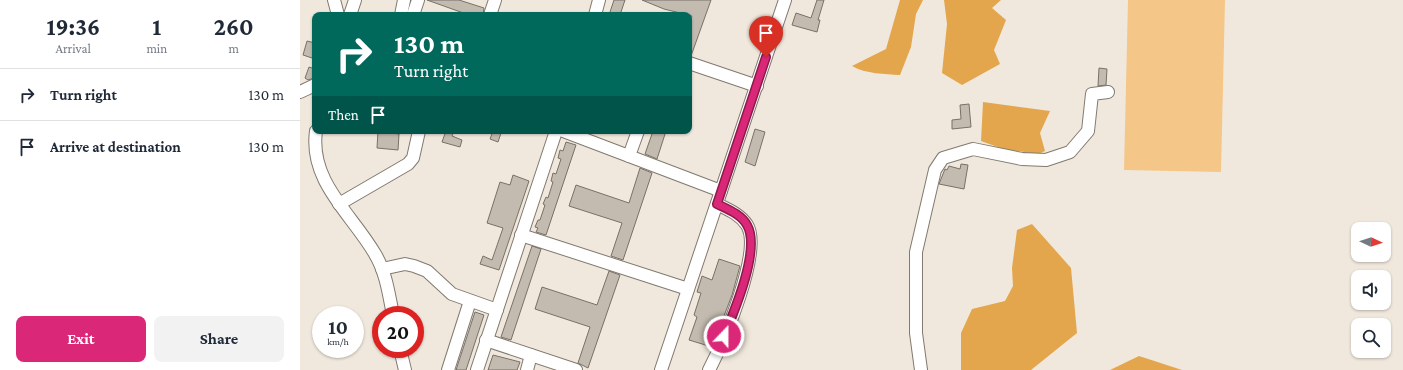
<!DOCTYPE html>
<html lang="en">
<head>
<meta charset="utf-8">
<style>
  :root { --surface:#fff; --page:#f2f2f3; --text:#1f2937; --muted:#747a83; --line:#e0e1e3; --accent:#db2777 }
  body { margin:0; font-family:"Crimson Pro",serif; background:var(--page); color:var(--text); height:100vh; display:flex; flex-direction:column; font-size:15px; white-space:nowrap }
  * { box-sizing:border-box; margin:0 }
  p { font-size:13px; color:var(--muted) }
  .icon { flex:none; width:22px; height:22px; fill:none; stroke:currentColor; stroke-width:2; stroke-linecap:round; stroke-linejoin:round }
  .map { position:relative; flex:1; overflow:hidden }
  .sheet { display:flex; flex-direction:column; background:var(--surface); width:300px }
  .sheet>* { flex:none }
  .banner { position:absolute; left:12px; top:12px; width:380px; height:122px; border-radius:8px; box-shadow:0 1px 3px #0004; background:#00695c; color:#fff; overflow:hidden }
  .needle { width:26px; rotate:93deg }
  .fabs { position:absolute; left:1051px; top:222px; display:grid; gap:8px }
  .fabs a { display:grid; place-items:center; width:40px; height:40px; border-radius:8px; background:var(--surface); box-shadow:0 1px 3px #0004; font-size:20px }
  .speed { position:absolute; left:12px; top:306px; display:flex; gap:8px; font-size:20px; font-weight:700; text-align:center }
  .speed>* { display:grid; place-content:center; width:52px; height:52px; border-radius:50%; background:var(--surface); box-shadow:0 1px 3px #0004; line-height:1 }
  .speed small { font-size:10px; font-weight:400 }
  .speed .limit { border:6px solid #d22; background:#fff; color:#111 }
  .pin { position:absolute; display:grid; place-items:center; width:34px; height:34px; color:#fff; margin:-41px -17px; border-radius:50% 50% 50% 0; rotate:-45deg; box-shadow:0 0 4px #0007 }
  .pin .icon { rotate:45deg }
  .me { position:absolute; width:44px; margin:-22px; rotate:22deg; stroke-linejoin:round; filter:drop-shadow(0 0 3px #0008) }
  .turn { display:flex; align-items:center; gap:14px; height:84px; padding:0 16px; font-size:18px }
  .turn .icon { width:52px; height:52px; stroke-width:2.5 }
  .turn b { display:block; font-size:28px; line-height:34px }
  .then { display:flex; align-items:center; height:38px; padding:0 16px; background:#0003; gap:8px; font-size:15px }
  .eta { display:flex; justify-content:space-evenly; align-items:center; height:68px; text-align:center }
  .eta b { font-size:24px; font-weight:700; line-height:28px }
  .button { display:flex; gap:8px; margin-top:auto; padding:8px 16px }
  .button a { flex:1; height:46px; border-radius:8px; background:var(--accent); color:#fff; font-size:16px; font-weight:700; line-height:46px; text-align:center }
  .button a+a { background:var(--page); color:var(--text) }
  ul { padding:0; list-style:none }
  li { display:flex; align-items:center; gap:12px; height:52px; padding:0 16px; border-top:1px solid var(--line) }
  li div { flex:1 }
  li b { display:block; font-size:15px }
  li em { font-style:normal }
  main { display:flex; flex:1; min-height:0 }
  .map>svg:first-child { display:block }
</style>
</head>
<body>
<main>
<section class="sheet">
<div class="eta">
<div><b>19:36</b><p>Arrival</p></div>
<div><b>1</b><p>min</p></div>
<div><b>260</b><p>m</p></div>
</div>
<ul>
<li><svg class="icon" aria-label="right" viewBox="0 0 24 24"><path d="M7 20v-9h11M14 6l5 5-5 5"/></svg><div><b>Turn right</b></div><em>130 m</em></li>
<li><svg class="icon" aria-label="arrive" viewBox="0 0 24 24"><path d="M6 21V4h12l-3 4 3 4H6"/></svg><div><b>Arrive at destination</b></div><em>130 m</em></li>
</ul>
<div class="button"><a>Exit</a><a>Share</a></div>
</section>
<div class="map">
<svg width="1103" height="370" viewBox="0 0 1103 370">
  <rect width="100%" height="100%" fill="#f0e8dc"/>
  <polygon fill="#f4c688" points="828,0 925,0 921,172 824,170"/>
  <g fill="#e3a64c">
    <path d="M600 0H623L616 14 611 47 600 75C585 74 566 74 552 66L586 49Z"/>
    <polygon points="644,0 701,0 692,8 706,20 694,50 700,64 662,85 642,73 647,24"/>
    <polygon points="683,102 750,111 740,133 745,151 736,155 725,152 706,150 681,141"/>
    <polygon points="732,224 771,268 777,333 731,370 661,370 661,333 672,309 705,301 713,286 712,268 717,230"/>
    <polygon points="839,356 882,370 810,370"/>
  </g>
  <g fill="#c3bbb0" stroke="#797167">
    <polygon points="127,0 159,0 184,8 183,15 169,15"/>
    <polygon points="314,0 325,0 320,15 309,15"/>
    <polygon points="342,0 411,0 391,56 389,56 389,24 392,16 364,9"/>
    <polygon points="517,0 524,0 518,20 520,20 517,32 492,25 496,13 511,18"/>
    <polygon points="7,41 15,43 15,59 3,55"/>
    <polygon points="9,67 15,69 15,75 14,78 8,80 5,78"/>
    <polygon points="799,68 807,69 806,85 798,86"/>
    <polygon points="669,104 671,127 652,129 652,120 661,119 660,105"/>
    <polygon points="455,129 465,132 455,166 445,162"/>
    <polygon points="78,131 99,134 98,150 77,148"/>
    <polygon points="146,131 154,131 152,136 162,140 160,147 142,142"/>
    <polygon points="193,131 201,133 198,142 190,139"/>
    <polygon points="353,131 366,131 357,159 345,154"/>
    <polygon points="266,142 276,145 246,235 236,232 238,228 235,227 238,220 240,220 245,205 243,204 246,197 248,198 253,182 251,181 253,173 256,174 261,159 258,158 260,150 263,151"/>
    <polygon points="661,164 668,165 664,189 639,184 645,169 647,170 649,166 660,169"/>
    <polygon points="340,168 352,173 323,260 311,256 322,223 269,206 276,185 329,203"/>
    <polygon points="213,175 229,181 199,270 180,264 183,256 192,260 203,228 187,223 200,182 210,185"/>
    <polygon points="232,246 241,249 211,340 201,337"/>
    <polygon points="419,259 440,266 432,295 412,347 389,340 397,317 394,315 401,293 397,292 402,276 412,280"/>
    <polygon points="309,271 320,275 288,368 278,363 290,327 235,309 242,287 297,305"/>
    <polygon points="175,312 184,315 166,370 156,370"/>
    <polygon points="193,355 220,362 217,370 188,370"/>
  </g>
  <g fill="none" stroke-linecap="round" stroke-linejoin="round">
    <g stroke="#81796f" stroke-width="14">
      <g id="minor">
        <polyline points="34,0 38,15"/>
        <polyline points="50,15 55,0"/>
        <polyline points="101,15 104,0"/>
        <polyline points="113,15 118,0"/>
        <polyline points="190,15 195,0"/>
        <polyline points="295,15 299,0"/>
        <polyline points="389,63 457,86"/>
        <polyline points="0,92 15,85"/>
        <path d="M16 131C9 182 52 214 75 254 86 272 89 295 93 315"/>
        <polyline points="263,131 421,191"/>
        <polyline points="329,156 338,131"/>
        <polyline points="39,204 108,164 113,158 119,131"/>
        <polyline points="221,235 388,289"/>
        <polyline points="82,269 105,264 114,266 127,271 152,294 197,310"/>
        <polyline points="186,340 276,370"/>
        <polyline points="100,349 105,370"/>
        <polyline points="148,370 170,301"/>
        <polyline points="177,370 256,131"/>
        <polyline points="227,370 231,355"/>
        <polyline points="361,370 485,0"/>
        <path d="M409 370C423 343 463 251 447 225 440 214 427 209 417 204"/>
        <polyline points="621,370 616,333 616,252 635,170 643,158 673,149 722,159 746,160 770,152 788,131 792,94 808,92"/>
      </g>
    </g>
    <use href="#minor" stroke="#fff" stroke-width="12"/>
  </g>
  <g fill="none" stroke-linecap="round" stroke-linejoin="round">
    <g stroke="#8e194d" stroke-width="10">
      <path id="route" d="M424 336C434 312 461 249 447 225 441 214 427 209 417 204L466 57"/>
    </g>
    <use href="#route" stroke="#db2777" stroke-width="7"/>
  </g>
</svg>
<div class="fabs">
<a><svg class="needle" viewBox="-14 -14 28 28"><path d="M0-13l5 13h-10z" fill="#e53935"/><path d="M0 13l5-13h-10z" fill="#747a83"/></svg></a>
<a><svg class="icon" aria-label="sound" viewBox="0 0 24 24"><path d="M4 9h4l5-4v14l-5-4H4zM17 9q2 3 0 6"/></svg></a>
<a><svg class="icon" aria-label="search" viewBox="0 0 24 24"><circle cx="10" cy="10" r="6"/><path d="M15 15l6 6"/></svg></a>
</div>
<div class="speed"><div>10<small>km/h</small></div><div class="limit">20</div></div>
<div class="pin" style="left:466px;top:57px;background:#d93025"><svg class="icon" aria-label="arrive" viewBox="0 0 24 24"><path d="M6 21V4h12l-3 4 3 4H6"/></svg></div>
<svg class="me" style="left:424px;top:336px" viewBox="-20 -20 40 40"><circle r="17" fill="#db2777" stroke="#fff" stroke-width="3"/><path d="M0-11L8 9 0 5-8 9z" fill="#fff"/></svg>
<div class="banner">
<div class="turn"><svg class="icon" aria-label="right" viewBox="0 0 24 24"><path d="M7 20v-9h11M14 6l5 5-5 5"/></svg><div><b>130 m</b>Turn right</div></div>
<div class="then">Then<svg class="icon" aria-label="arrive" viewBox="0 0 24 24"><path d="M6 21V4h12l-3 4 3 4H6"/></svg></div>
</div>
</div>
</main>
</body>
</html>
